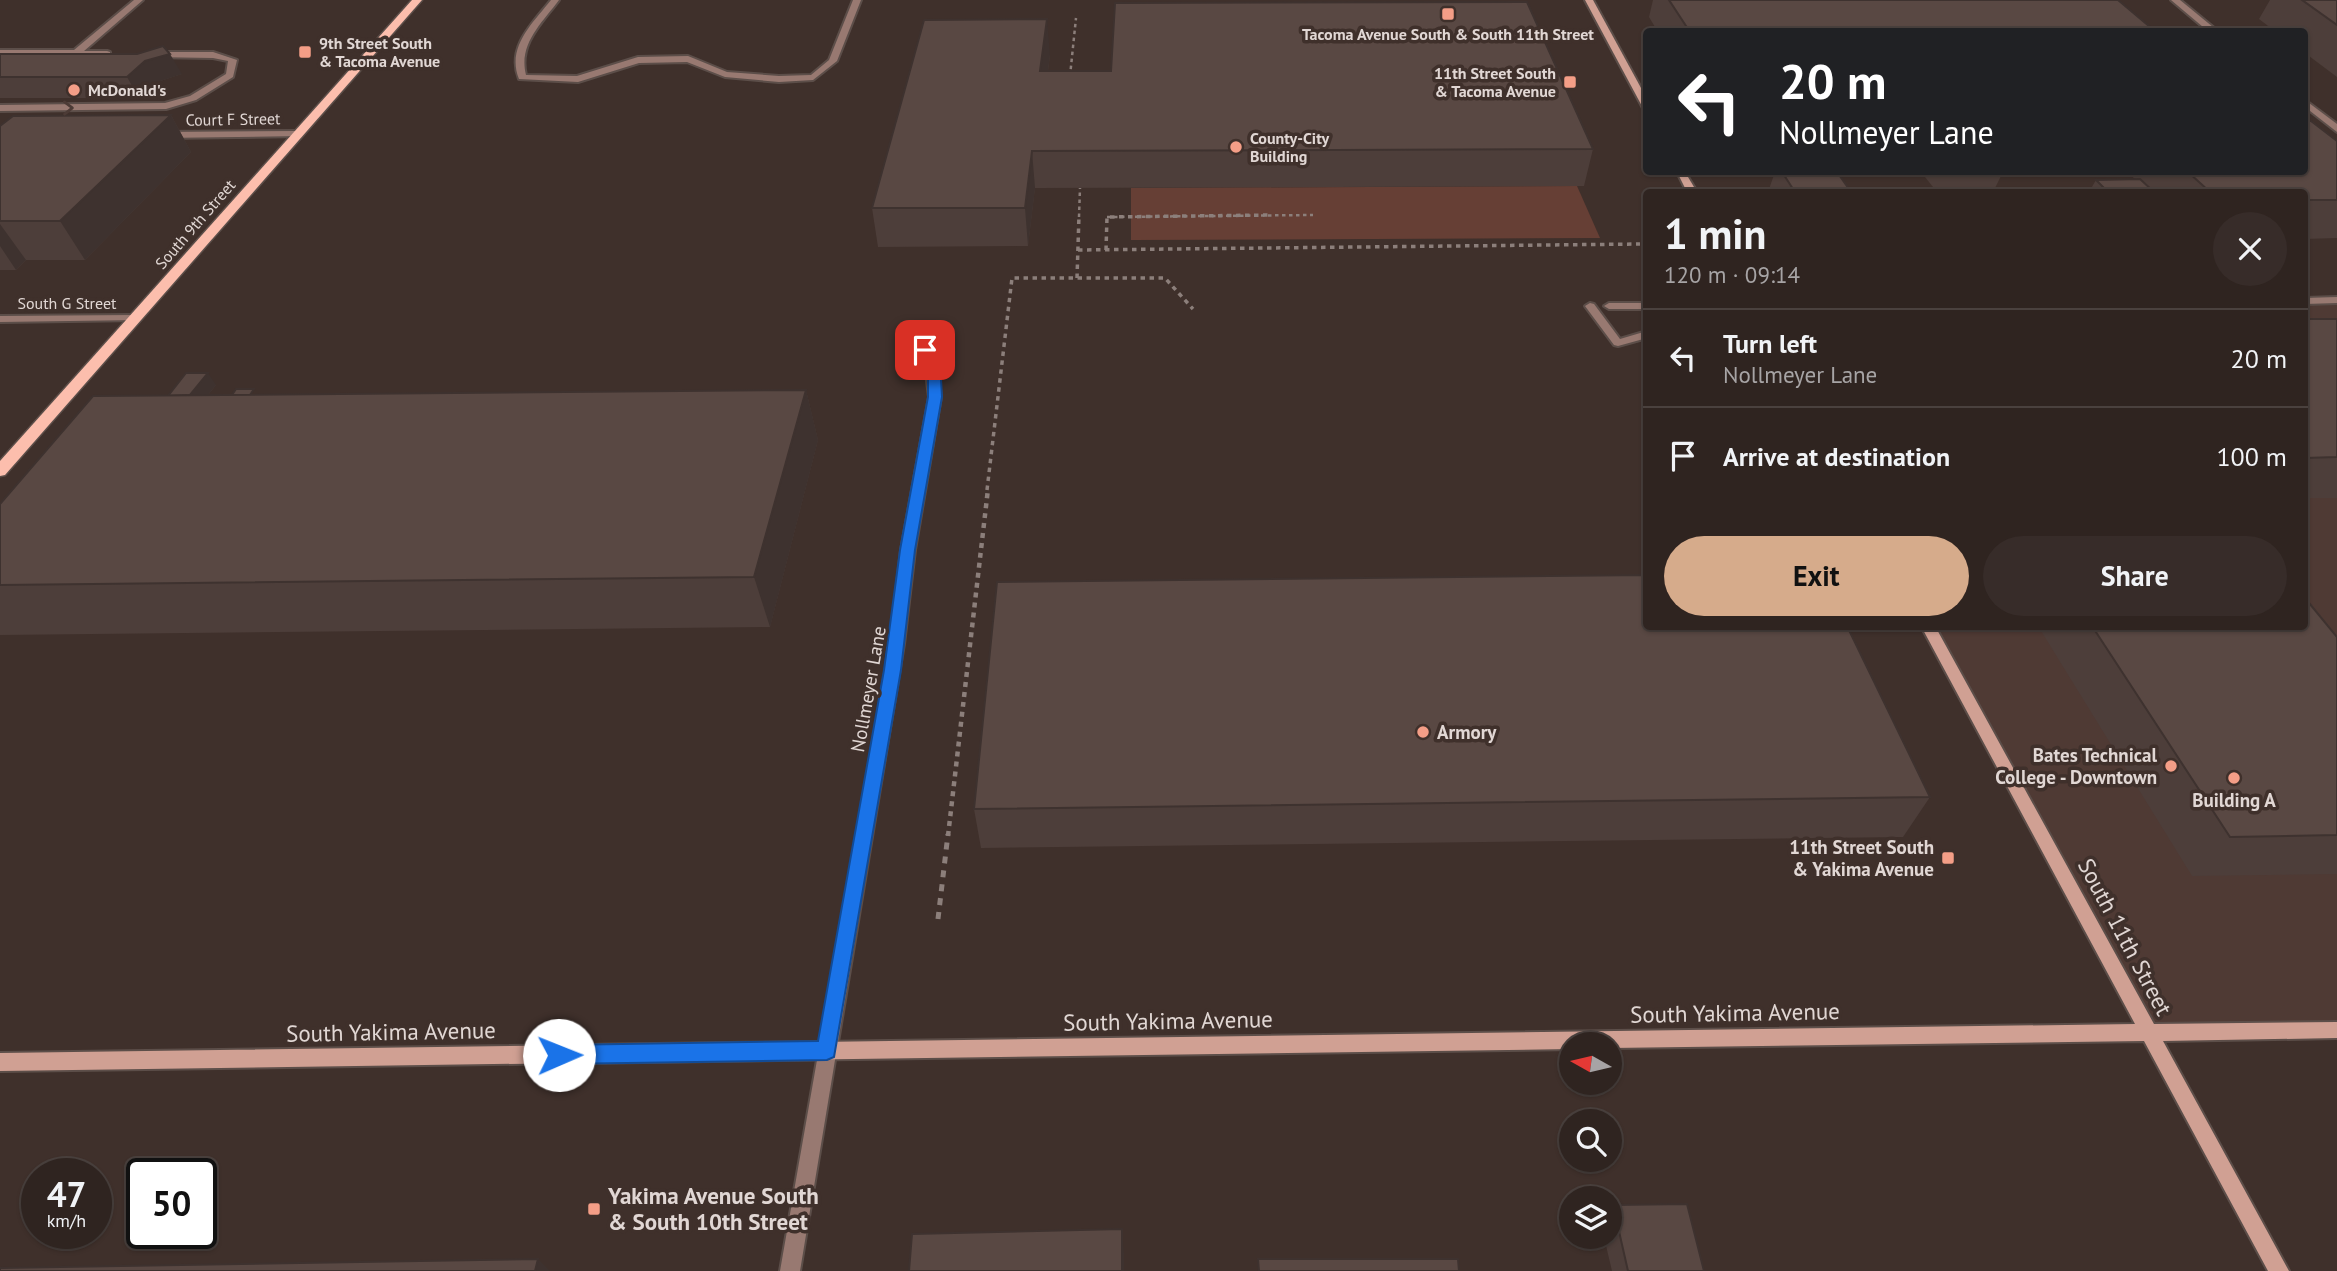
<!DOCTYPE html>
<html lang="en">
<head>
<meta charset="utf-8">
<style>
  :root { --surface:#2f2420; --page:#372c29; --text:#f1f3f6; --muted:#a7a4a5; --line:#4a413e; --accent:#d6ab8b }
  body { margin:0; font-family:"PT Sans",sans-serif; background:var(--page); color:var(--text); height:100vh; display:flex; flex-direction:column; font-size:26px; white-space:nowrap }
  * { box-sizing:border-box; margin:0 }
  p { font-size:23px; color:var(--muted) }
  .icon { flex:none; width:38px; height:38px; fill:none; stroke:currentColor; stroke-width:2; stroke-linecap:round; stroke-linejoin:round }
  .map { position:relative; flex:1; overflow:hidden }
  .side { position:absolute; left:1643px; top:189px; width:665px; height:441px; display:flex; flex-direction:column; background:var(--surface); border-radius:7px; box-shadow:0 2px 5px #0004,0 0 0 2px var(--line) }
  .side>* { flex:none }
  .top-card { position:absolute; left:1643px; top:28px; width:665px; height:147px; border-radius:7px; box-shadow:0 2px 5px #0004,0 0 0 2px var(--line); background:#202124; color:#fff; overflow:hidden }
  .needle { width:46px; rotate:278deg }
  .tools { position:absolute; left:1559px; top:1032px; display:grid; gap:14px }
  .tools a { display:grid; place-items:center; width:63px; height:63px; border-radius:50%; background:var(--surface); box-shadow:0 2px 5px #0004,0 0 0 2px var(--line); font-size:35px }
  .speed { position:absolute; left:21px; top:1158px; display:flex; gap:14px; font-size:35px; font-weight:700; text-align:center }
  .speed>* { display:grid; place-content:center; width:91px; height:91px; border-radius:50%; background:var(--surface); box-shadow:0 2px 5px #0004,0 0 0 2px var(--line); line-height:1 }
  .speed small { font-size:18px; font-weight:400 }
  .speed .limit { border:4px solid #111; border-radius:10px; background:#fff; color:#111 }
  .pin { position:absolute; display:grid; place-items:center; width:60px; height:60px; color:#fff; margin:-30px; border-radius:14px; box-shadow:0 4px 10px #0006 }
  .me { position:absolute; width:77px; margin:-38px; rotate:89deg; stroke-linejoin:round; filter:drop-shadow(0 0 5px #0008) }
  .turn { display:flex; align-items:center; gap:24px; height:147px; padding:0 21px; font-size:32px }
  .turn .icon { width:91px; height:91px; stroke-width:2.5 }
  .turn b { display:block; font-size:49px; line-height:60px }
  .round { display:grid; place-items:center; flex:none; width:74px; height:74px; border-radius:37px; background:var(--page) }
  .overview { display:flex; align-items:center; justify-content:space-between; height:119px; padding:0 21px }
  h1 { font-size:42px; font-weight:700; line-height:52px }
  .button { display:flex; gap:14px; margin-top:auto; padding:14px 21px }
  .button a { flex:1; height:80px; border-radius:42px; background:var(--accent); color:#111; font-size:28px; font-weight:700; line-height:80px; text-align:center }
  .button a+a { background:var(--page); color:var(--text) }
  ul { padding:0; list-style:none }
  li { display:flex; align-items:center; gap:21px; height:98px; padding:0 21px; border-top:2px solid var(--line) }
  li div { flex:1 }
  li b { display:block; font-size:26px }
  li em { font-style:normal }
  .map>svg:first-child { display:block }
</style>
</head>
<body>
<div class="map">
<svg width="2337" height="1271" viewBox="0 0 2337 1271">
  <rect width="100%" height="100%" fill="#3f302b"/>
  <polygon fill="#4f3a34" points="2337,300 2337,1030 2149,1033 1928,627 2305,626 2305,301"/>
  <polygon fill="#663f35" points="1577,186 1600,238 1131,240 1131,188"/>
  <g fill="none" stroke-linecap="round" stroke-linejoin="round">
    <g stroke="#5c4e49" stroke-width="4">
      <g id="service">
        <polygon points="134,0 143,0 84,51 107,51 110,52 110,56 0,56 0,50 74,50"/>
        <path d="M551 0H559C542 23 518 44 526 75L577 76 638 57 688 56 727 72 779 76 811 75 829 60 853 0H861L837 61 813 80 779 82 725 77 687 62 639 63 578 82 519 79C506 47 533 23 551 0Z"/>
        <polygon points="149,52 213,52 237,60 233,77 196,100 166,109 0,111 0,105 165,103 190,96 226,74 228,61 213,58 152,57 148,54"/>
        <polygon points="1590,303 1594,304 1620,339 1647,331 1647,338 1618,346 1614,345 1585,306"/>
        <polygon points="1647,303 1647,309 1609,309 1604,306 1609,303"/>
        <polygon points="915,334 919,335 937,365 941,397 915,550 908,555 901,550 929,397 925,365 909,337"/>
      </g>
    </g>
    <g stroke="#5c4e49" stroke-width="4">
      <g id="minor">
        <polygon points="2171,0 2180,0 2219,32 2209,32"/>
        <polygon points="2305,100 2337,124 2337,132 2305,107"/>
        <polygon points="298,131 303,134 301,136 162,138 157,135 162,132"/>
        <polygon points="2337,297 2337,303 2305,304 2305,298"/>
        <polygon points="135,315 139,316 139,320 0,322 0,316"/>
        <polygon points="908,545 915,550 904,644 800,1271 780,1271 890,644 901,550"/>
      </g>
    </g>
    <g stroke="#5c4e49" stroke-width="4">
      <g id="secondary">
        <polygon points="1585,0 1593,0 1647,99 1647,111 1643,108"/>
        <polygon points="1677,172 1685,172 1697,192 1687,192"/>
        <polygon points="1921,626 1935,626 2154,1024 2337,1022 2337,1038 2163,1041 2289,1271 2268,1271 2144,1041 1610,1048 1610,1045 1572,1045 1572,1049 0,1071 0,1053 2135,1024"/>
      </g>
    </g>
    <g stroke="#5c4e49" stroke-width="3">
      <polygon id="primary" points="412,0 422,0 5,475 0,476 0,461"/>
    </g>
    <g stroke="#8c7f7b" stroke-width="2.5" stroke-dasharray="3.5 3.5" stroke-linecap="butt">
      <polyline points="1070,76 1076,18"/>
      <polyline points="1079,217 1080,188"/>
      <polyline points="1107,217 1313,215"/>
    </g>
    <g stroke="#8c7f7b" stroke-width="3.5" stroke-dasharray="4.5 4.5" stroke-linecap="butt">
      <polyline points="1078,250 1640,244"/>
      <polyline points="1106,250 1107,217 1270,215"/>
      <polyline points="1077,278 1079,215"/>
      <polyline points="987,490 1012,278 1165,278 1193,309"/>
    </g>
    <polyline stroke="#8c7f7b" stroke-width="4.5" stroke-dasharray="5 5" stroke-linecap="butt" points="948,836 988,489"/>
    <polyline stroke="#8c7f7b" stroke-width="5" stroke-dasharray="7 7" stroke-linecap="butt" points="938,919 948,834"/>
    <use href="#service" fill="#987971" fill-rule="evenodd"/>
    <use href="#minor" fill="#987971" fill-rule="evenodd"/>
    <use href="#secondary" fill="#d0a093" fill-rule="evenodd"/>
    <use href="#primary" fill="#fcbead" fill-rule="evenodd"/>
  </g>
  <g fill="#4d3e3a">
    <polygon points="1653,0 2118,0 2156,32 1658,32 1649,17"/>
    <polygon points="2270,0 2337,0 2337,77 2305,53 2305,32 2276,32 2259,19"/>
    <polygon points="0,54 182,74 157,82 139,98 0,98"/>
    <polygon points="1050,55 1048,71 1593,149 1584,186 1035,188 1028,246 878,247 872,208"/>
    <polygon points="171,115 191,152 85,260 26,260 16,270 0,270 0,126"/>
    <polygon points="2337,141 2337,238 2305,239 2305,192 2089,192 2096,180 2135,179 2129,174 2032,176 2028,172 2305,172"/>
    <polygon points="1775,172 1837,172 1851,192 1768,192"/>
    <polygon points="1921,172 2003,172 1993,192 1937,192"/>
    <rect x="2305" y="319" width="32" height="179"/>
    <polygon points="216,385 208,395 806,390 818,440 770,627 0,635 0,504 168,396"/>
    <polygon points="2038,626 2305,626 2337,637 2337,874 2192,876"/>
    <polygon points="1930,797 1903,837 981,848 974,809"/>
    <polygon points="1613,1205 1704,1271 1612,1271 1604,1237 1610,1237 1610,1209"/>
  </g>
  <g fill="#3e322f">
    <polygon points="1047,19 1050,55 1043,107 1040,71"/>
    <polygon points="170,54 182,74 157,82 139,98 127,77 145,61"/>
    <polygon points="171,115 191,152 85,260 60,221"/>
    <polygon points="1032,151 1035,188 1028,246 1025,208"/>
    <polygon points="0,224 26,260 16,270 0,246"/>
    <polygon points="208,373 216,385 195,411 187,399"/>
    <polygon points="806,390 818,440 770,627 754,577"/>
    <polygon points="1122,1229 1124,1253 1124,1271 1122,1271"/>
    <polygon points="538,1259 550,1271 535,1271"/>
  </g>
  <g fill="#594843" stroke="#3e322f" stroke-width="2">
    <polygon points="1669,0 2118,0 2156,32 1690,32"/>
    <polygon points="2302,0 2337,0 2337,25"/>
    <polygon points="1527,2 1593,149 1032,151 1025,208 872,208 924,20 1047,19 1040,71 1111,71 1115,3"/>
    <polygon points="163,46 170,54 145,61 127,77 0,77 0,54 137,54"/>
    <polygon points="171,115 60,221 0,221 0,126 13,116"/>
    <polygon points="2305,121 2311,121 2337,141 2337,200 2305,200 2305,192 2210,192 2188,172 2305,172"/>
    <polygon points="1782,172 1837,172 1851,192 1795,192"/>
    <polygon points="2140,179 2154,192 2108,192 2096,180"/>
    <polygon points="2305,319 2337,319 2337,457 2305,458"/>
    <polygon points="186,373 208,373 190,395 168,396"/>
    <polygon points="236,389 254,389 250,395 232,395"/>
    <polygon points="806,390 754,577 0,585 0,504 93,396"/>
    <polygon points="1647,575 1647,626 1847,626 1930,797 974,809 997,582"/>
    <polygon points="2305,598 2337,637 2337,835 2230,837 2092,626 2305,626"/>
    <polygon points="1687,1204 1704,1271 1628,1271 1613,1205"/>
    <polygon points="1122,1229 1122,1271 909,1271 912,1234"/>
    <polygon points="538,1259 535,1271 0,1271 0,1268"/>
    <polygon points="1258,1259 1458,1259 1459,1271 1259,1271"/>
  </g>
  <defs><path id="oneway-chevron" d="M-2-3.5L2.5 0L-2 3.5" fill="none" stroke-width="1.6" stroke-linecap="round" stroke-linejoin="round" transform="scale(1.75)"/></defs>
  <use stroke="#4c3b36" href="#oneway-chevron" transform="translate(68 108) rotate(-1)"/>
  <polygon fill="#1a73e8" stroke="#114b97" stroke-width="2" points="925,347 931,350 941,379 942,397 915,550 901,670 834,1057 827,1060 559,1064 552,1061 549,1055 552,1048 559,1045 818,1041 884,670 900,550 928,397 928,379 918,350"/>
  <g fill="#f49e87" stroke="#3f302b" stroke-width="2.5">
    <rect x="1441" y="7" width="14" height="14" rx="3.5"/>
    <rect x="298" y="45" width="14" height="14" rx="3.5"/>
    <rect x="1563" y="75" width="14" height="14" rx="3.5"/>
    <circle cx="74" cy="90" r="7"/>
    <circle cx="1236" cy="147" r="7"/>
    <circle cx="1423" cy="732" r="7"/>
    <circle cx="2171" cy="766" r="7"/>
    <circle cx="2234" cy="778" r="7"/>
    <rect x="1941" y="851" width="14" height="14" rx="3.5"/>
    <rect x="587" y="1202" width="14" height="14" rx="3.5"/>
  </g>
  <g text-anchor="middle" stroke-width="7" stroke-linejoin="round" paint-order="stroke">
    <g font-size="16" font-weight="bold" fill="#e1d7d4" stroke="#3f302b" text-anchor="start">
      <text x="1448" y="40" text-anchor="middle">Tacoma Avenue South &amp; South 11th Street</text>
      <text x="319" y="49">9th Street South<tspan x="319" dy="18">&amp; Tacoma Avenue</tspan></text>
      <text x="1556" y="79" text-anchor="end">11th Street South<tspan x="1556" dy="18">&amp; Tacoma Avenue</tspan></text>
      <text x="88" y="96">McDonald's</text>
      <text x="1250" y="144">County-City<tspan x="1250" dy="18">Building</tspan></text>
    </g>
    <g font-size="16" fill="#e1d7d4" stroke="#3f302b">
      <text transform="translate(233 119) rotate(-1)" y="6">Court F Street</text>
      <text transform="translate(195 224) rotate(-49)" y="6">South 9th Street</text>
      <text x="67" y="309">South G Street</text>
    </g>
    <g font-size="19" fill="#e1d7d4" stroke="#3f302b">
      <text transform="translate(868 689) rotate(-80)" y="7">Nollmeyer Lane</text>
    </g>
    <g font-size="19" font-weight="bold" fill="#e1d7d4" stroke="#3f302b" text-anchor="end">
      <text x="1437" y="739" text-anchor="start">Armory</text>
      <text x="2157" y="762">Bates Technical<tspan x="2157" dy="22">College - Downtown</tspan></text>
      <text x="2234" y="807" text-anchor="middle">Building A</text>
      <text x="1934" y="854">11th Street South<tspan x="1934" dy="22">&amp; Yakima Avenue</tspan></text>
    </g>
    <g font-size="23" fill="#e1d7d4" stroke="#3f302b">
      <text transform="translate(2125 937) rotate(62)" y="8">South 11th Street</text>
      <text transform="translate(1735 1013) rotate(-1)" y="8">South Yakima Avenue</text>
      <text transform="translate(1168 1021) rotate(-1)" y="8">South Yakima Avenue</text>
      <text transform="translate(391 1032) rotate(-1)" y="8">South Yakima Avenue</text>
    </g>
    <g font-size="23" font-weight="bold" fill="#e1d7d4" stroke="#3f302b" text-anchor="start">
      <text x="608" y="1204">Yakima Avenue South<tspan x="608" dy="26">&amp; South 10th Street</tspan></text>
    </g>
  </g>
</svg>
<div class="tools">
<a><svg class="needle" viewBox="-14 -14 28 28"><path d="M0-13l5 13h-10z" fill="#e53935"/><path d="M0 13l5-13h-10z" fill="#a7a4a5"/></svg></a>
<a><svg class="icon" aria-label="search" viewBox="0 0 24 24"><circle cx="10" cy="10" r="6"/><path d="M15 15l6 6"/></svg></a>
<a><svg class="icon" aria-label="layers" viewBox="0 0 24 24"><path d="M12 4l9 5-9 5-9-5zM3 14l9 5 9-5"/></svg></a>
</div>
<div class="speed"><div>47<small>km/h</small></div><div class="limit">50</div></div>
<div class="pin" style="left:925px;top:350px;background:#d93025"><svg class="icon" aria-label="arrive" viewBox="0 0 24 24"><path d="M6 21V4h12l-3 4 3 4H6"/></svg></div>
<svg class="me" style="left:559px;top:1055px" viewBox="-20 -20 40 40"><circle r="19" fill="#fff"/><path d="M0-13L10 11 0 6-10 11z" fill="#1a73e8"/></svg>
<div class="top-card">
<div class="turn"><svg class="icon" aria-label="left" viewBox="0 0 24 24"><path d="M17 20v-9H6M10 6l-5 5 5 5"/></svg><div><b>20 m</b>Nollmeyer Lane</div></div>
</div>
<section class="side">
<div class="overview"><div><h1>1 min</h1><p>120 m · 09:14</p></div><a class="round"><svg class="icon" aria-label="close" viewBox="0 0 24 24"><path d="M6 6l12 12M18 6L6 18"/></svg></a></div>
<ul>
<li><svg class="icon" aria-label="left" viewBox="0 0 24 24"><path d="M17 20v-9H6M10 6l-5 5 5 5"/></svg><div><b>Turn left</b><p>Nollmeyer Lane</p></div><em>20 m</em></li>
<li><svg class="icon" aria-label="arrive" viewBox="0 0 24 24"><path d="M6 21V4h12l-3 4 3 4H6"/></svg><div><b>Arrive at destination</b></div><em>100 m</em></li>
</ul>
<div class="button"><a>Exit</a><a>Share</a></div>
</section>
</div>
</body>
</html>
